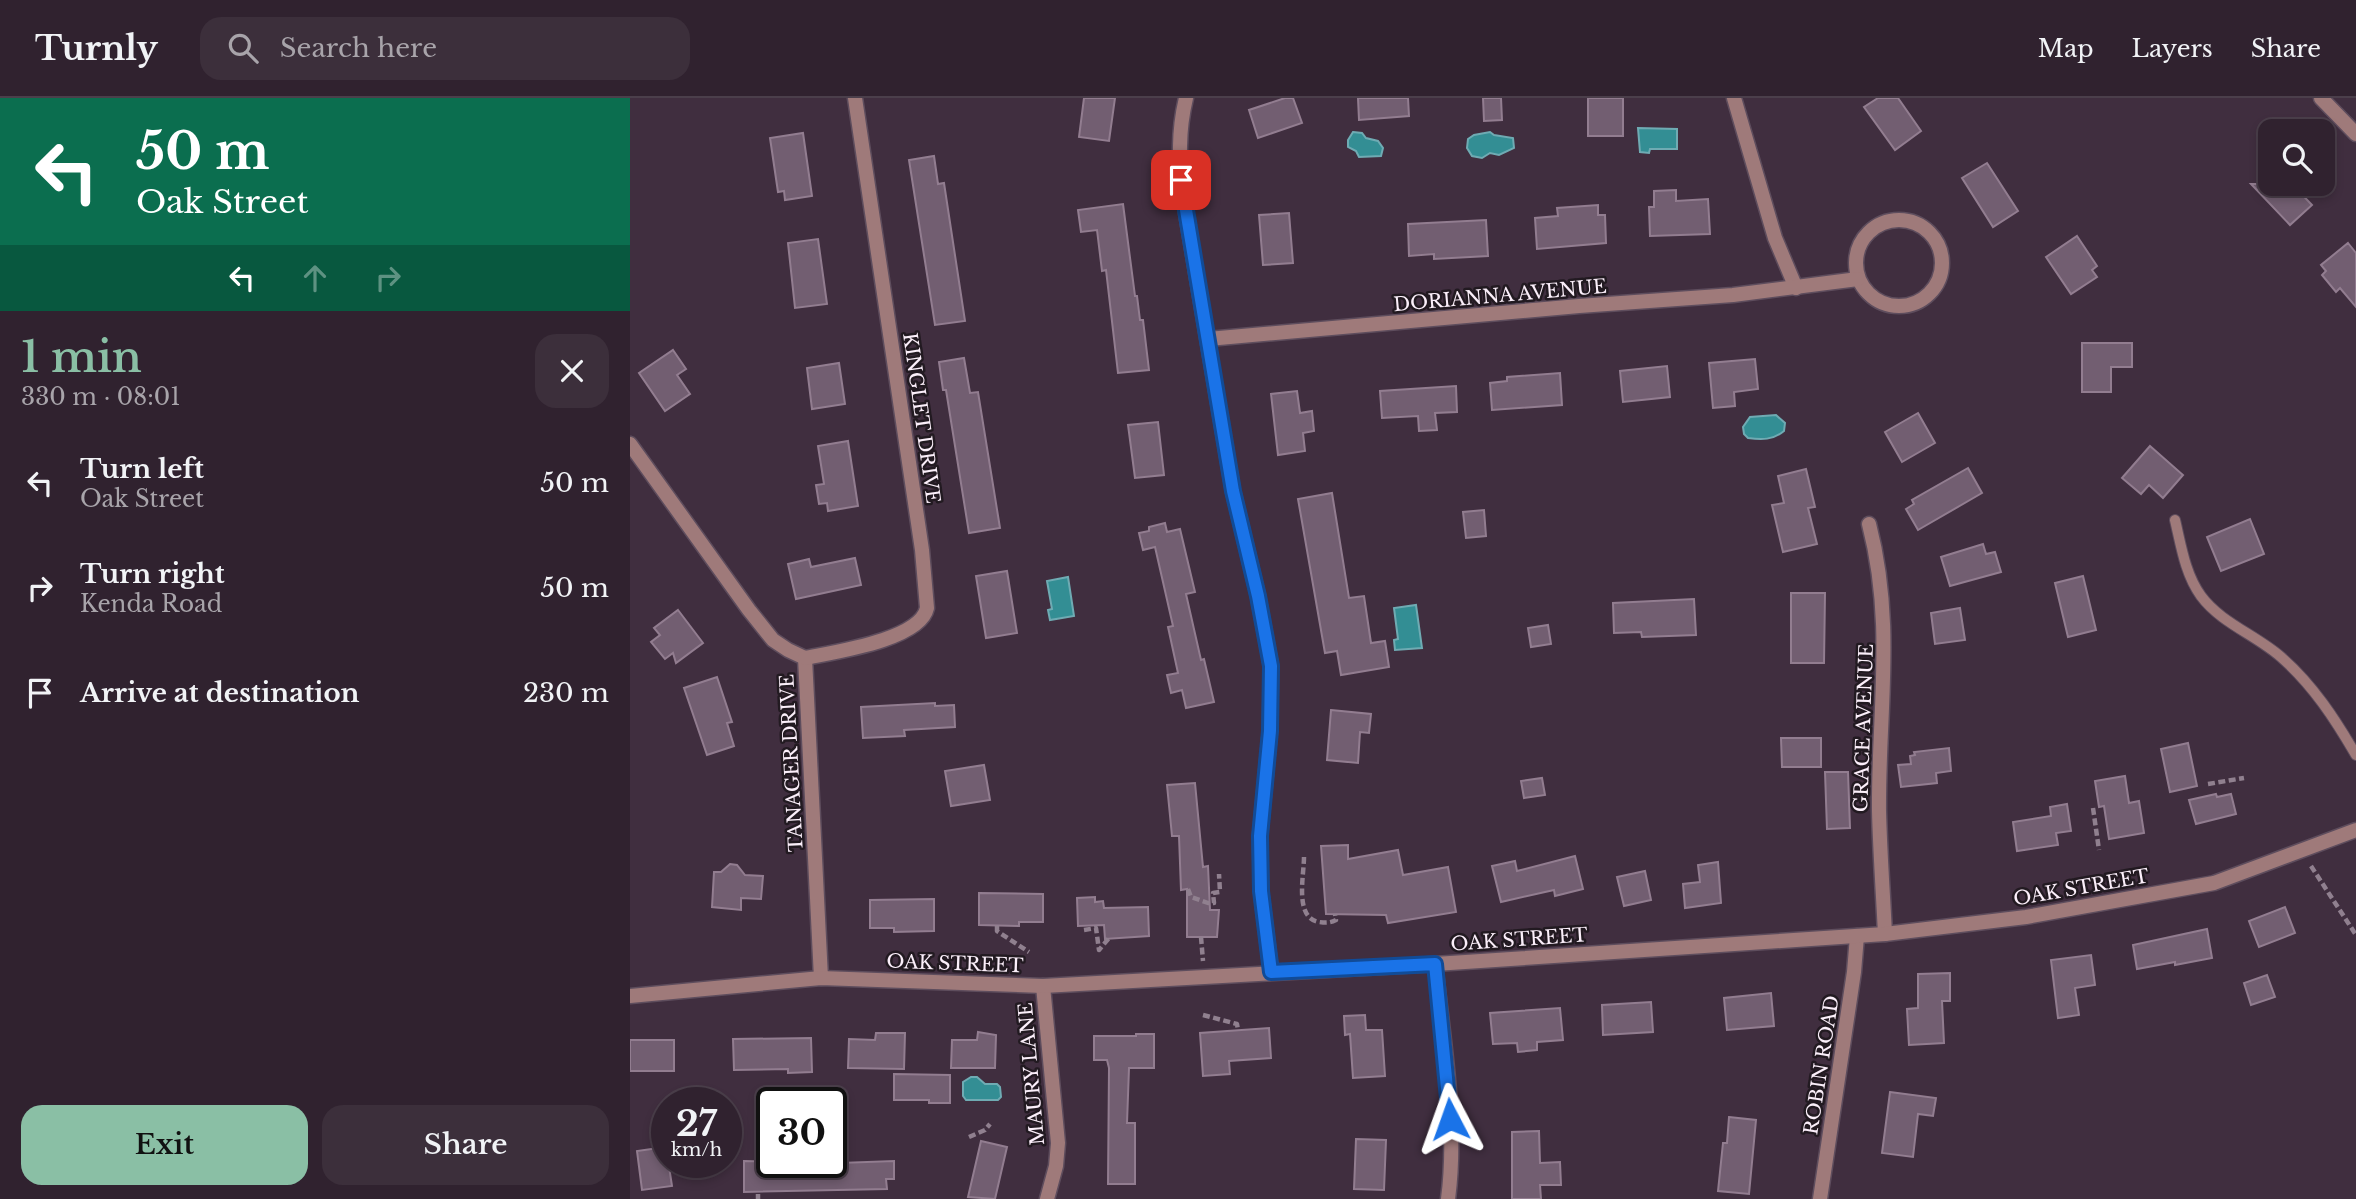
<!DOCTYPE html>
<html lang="en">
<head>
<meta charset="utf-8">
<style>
  :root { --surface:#30222f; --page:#3c2f3b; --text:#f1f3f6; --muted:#a8a4aa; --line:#4b3f4b; --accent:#8abfa5 }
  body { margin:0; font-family:"Libre Baskerville",serif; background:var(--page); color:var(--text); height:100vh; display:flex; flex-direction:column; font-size:26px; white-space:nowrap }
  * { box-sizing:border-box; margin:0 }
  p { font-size:23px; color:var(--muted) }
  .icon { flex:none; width:38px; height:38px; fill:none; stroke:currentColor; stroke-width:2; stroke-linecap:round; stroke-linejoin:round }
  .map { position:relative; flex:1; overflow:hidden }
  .panel { display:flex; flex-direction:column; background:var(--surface); width:630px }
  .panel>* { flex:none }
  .guide { background:#0b6e4f; color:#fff; overflow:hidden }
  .controls { position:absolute; left:1628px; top:21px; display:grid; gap:14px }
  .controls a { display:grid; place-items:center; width:77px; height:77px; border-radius:14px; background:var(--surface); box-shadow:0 4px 10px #0003,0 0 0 2px var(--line); font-size:35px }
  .speed { position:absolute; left:21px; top:989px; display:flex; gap:14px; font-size:35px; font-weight:700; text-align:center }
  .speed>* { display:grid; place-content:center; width:91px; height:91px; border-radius:50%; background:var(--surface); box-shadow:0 4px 10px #0003,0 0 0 2px var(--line); line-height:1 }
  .speed small { font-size:18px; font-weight:400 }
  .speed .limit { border:4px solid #111; border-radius:10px; background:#fff; color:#111 }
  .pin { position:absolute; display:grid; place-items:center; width:60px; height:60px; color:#fff; margin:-30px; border-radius:14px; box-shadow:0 4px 10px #0006 }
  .me { position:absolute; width:77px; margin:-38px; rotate:356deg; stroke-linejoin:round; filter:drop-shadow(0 0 5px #0008) }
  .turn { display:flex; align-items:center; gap:24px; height:147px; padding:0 21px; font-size:32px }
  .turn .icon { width:91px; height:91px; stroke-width:2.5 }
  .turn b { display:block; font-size:49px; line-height:60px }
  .lanes { display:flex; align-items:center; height:66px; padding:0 21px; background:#0003; justify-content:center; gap:35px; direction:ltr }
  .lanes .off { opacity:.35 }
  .round { display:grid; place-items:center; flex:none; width:74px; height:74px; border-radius:21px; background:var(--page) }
  .head { display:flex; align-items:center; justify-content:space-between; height:119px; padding:0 21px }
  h1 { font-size:42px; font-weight:600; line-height:52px; color:var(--accent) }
  .action { display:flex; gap:14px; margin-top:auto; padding:14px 21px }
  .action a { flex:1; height:80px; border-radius:21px; background:var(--accent); color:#111; font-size:28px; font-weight:600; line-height:80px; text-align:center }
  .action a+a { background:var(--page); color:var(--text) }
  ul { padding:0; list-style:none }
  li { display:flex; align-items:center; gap:21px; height:105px; padding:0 21px }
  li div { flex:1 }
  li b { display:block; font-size:26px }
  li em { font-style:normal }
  header { display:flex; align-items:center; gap:42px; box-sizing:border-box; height:98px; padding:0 35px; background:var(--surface); border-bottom:2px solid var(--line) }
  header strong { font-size:33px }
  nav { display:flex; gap:38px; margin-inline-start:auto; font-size:24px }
  .search { width:490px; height:63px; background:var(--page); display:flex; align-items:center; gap:18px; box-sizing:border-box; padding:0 24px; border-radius:21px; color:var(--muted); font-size:26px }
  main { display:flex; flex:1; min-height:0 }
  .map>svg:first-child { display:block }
</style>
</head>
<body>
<header>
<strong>Turnly</strong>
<div class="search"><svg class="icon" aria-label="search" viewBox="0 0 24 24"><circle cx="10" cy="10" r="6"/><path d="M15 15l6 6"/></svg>Search here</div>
<nav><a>Map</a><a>Layers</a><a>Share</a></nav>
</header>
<main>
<section class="panel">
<div class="guide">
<div class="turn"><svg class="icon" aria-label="left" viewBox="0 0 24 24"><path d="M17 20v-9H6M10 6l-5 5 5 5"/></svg><div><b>50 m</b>Oak Street</div></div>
<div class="lanes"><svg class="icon" aria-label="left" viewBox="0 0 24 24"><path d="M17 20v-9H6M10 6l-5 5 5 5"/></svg><svg class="icon off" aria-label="ahead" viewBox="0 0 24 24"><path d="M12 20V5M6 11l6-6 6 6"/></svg><svg class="icon off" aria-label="right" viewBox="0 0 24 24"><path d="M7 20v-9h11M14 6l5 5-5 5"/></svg></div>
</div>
<div class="head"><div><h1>1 min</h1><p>330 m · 08:01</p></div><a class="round"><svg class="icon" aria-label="close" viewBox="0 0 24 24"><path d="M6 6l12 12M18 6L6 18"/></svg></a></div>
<ul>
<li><svg class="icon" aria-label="left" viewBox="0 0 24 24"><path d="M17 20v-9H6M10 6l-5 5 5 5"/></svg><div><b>Turn left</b><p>Oak Street</p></div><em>50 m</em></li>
<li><svg class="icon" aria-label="right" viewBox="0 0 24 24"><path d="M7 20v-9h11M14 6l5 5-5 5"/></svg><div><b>Turn right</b><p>Kenda Road</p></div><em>50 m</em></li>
<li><svg class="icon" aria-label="arrive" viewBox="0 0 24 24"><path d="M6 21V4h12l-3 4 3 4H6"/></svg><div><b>Arrive at destination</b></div><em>230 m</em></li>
</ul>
<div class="action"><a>Exit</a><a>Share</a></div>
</section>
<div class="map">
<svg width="1726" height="1101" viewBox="0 0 1726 1101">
  <rect width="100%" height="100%" fill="#402e3f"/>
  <g fill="#338e94" stroke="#6fabb3" stroke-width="2">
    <polygon points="1008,30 1047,31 1047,51 1020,51 1019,55 1010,54"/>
    <polygon points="723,34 732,35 736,40 748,43 753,50 751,58 729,59 726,53 718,49 718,42"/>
    <polygon points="860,34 864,37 883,40 884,50 869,57 860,55 852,60 842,58 837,50 838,41 844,37"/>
    <path d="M1146 317 1155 325 1154 333C1143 342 1132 342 1118 340L1114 336 1113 329 1120 319Z"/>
    <polygon points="438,479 444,518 420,522 418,512 422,511 417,483"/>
    <polygon points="786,507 792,550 765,552 764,542 768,541 764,510"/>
    <polygon points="341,979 347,979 355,986 367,986 370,989 371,999 368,1002 336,1002 333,998 333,984"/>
  </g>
  <g fill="#725e71" stroke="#927d90" stroke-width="2">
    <polygon points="454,0 485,0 479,43 449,39"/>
    <polygon points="655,0 663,0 672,25 628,40 619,12"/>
    <polygon points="728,0 778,0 779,18 729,22"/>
    <polygon points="853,0 871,0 872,22 854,23"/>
    <rect x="958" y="0" width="35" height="38"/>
    <polygon points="1248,0 1268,0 1291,33 1265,52 1234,9"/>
    <polygon points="173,35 182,98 155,102 154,93 148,94 140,40"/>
    <polygon points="304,58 308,86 314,85 335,223 305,227 279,62"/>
    <polygon points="1357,65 1388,113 1363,129 1332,80"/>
    <polygon points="1621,86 1662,86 1682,107 1660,127"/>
    <polygon points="1046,92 1046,103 1078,101 1080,136 1020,138 1019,109 1024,109 1024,93"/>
    <polygon points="493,106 505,198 507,198 510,222 513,222 519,272 488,275 476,172 472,173 467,132 451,134 448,112"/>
    <polygon points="968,107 968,117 975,117 976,145 907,151 905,120 928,118 927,110"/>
    <polygon points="659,115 663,165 633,167 629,117"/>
    <polygon points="856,122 858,158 804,161 804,156 779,158 778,126"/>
    <polygon points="1447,138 1467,168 1462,172 1467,179 1441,196 1416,159"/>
    <polygon points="188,141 197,206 165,210 158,145"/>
    <polygon points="1718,145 1726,155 1726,209 1710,190 1706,194 1692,177 1696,173 1691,167"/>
    <polygon points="1452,245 1502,245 1502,269 1481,269 1481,294 1452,294"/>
    <polygon points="43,252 56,271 47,277 60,296 35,313 9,275"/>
    <polygon points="334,260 340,295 348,294 370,430 339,435 316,292 313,292 309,264"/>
    <polygon points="1125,261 1128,291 1104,294 1105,308 1083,310 1079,265"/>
    <polygon points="209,265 215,306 182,311 177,270"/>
    <polygon points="1037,268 1040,299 993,304 990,273"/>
    <polygon points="930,275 932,307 862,312 860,285 877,283 877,279"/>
    <polygon points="826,288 827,314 805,315 807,332 789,333 788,318 752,320 750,293"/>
    <polygon points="667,293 670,315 682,313 684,333 673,335 675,353 648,357 641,296"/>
    <polygon points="1288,315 1305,345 1272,364 1255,334"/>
    <polygon points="528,324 534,377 505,380 498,327"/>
    <polygon points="218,343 228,408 198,413 197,405 189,406 186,387 194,386 188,348"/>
    <polygon points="1520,348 1553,377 1533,400 1519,387 1511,396 1492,380"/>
    <polygon points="1338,370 1352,395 1288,432 1276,411 1284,406 1282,402"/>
    <polygon points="1176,371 1185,409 1178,410 1187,446 1153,454 1142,407 1154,405 1148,378"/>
    <polygon points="702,395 719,500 734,498 741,545 755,543 759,569 711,577 707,553 695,555 668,401"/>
    <polygon points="854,412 856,438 836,440 833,414"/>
    <polygon points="1620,421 1634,456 1591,473 1577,439"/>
    <polygon points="535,425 537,434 550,431 565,494 556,496 571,562 574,561 584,604 556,610 552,592 541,595 537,577 548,575 538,529 543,528 525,449 513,452 509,435 519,433 519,429"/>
    <polygon points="1353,446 1356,456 1365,454 1371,474 1320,488 1311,459"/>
    <polygon points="225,460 231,487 166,501 158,466 179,461 181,469"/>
    <polygon points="377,473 387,535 356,540 346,478"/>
    <polygon points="1453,478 1466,532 1438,539 1425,485"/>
    <polygon points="1161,495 1195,495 1194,565 1161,565"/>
    <polygon points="1064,501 1066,537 1012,539 1011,534 984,535 983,505"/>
    <polygon points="1330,510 1335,542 1305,546 1301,515"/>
    <polygon points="48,512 73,545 46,565 43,555 35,561 21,544 30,537 24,530"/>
    <polygon points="918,527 921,546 901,549 898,530"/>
    <polygon points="87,579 102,624 97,625 104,648 77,657 54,590"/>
    <polygon points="305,605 305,608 324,607 325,629 274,632 275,638 233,640 231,609"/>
    <polygon points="701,612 741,616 739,635 730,634 728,665 697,662"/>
    <polygon points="1151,640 1191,640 1191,669 1152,669"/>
    <polygon points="1558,645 1567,688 1540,694 1531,651"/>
    <polygon points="1319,650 1321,673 1306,675 1307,685 1271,689 1268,667 1281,666 1280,658 1285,657 1284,654"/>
    <polygon points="354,667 360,702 321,708 315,673"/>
    <polygon points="1195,674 1218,674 1220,730 1197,731"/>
    <polygon points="1495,678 1499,705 1509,703 1514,735 1479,741 1474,708 1469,709 1465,683"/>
    <polygon points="912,680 915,697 894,700 891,683"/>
    <polygon points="565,685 573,769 578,768 580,812 589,812 587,839 557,839 557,791 551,792 549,738 542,738 537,687"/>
    <polygon points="1586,696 1587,699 1601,696 1606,716 1566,726 1559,702"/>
    <polygon points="1437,706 1441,733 1426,735 1428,747 1387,753 1383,724 1421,718 1420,709"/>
    <polygon points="718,747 718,761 768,752 773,777 818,769 826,814 758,825 756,817 696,816 691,748"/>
    <polygon points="945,758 953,791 925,798 924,792 871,804 862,768 885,763 887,773"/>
    <polygon points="1088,764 1091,805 1055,810 1053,786 1070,784 1068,767"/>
    <polygon points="100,766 107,767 115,777 133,778 131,801 111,800 111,812 82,809 84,774 91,774"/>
    <polygon points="1015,773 1021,802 994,808 987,779"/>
    <polygon points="349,795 413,796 413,824 389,824 389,828 349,827"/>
    <polygon points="465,799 465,804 473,803 474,810 518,809 519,838 475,841 474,827 448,828 447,800"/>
    <polygon points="304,801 304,833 264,834 264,830 240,830 240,802"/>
    <polygon points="1655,809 1665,835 1629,849 1619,823"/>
    <polygon points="1577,831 1582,860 1545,867 1545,864 1507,871 1503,847"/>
    <polygon points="1461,857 1465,887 1445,890 1449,917 1428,920 1421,862"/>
    <polygon points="1320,875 1320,903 1312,903 1314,945 1279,947 1277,911 1288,910 1288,876"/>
    <polygon points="1637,877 1645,899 1621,907 1614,885"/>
    <polygon points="1141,895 1144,928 1097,932 1094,900"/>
    <polygon points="1021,904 1023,934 973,937 972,907"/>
    <polygon points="930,910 933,942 907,944 907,952 888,954 887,945 863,946 860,915"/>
    <polygon points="735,917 736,932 752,932 755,978 723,980 720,936 715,937 714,918"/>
    <polygon points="639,930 641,960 599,963 600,976 573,978 570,935"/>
    <polygon points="348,934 366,937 365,970 321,970 322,942 347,942"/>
    <polygon points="246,935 275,935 274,971 218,970 219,941 245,942"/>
    <polygon points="506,936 524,936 524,970 499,970 497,1025 505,1025 505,1086 478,1086 479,970 477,962 464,962 464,938 506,938"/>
    <polygon points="181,940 182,974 158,975 158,971 104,972 103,941"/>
    <rect x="0" y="942" width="44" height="31"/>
    <polygon points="264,976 320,977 320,1005 299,1005 299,1002 264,1002"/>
    <polygon points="1260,994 1306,1000 1303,1018 1288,1016 1283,1059 1252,1055"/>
    <polygon points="1099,1019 1126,1022 1119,1096 1088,1093 1093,1045 1097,1045"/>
    <polygon points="909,1033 910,1065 930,1064 931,1087 910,1087 911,1101 882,1101 882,1034"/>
    <polygon points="726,1041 756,1042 754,1092 724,1091"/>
    <polygon points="351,1043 377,1049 365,1101 338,1099"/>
    <polygon points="36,1049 42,1088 12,1092 7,1053"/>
    <polygon points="114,1063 154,1064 154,1067 264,1063 264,1081 256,1081 257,1091 114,1094"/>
  </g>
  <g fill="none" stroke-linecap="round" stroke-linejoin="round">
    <g stroke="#5e4d5d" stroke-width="12">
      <path id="service" d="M1545 422C1551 447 1555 476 1571 498 1591 525 1626 537 1651 559 1683 587 1705 621 1726 657"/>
    </g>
    <g stroke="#5e4d5d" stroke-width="17">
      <g id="minor">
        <path d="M556 0C548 33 549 63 553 97L603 393 628 498 641 568 640 633 630 738 631 793 641 874"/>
        <polyline points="1104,0 1145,140 1166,190"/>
        <polyline points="1691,0 1726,36"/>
        <circle cx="1269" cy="165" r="43"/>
        <polyline points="578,241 949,208 1103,197 1228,181"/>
        <polyline points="0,346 119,512 143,542 158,552 175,560 191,880"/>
        <path d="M1239 426C1265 526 1248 614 1249 713 1250 754 1253 795 1255 836"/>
        <path d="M175 560C204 554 290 542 297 510L292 452 225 0"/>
        <path d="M805 866C813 940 828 1027 818 1101"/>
        <polyline points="413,888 428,1045 426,1068 417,1101"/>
        <polyline points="1190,1101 1224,874 1227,838"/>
      </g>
    </g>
    <g stroke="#5e4d5d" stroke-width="17">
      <polyline id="tertiary" points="0,898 191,880 413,888 805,866 1255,836 1396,819 1584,785 1726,732"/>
    </g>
    <g stroke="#90808f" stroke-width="4.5" stroke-dasharray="7 3.5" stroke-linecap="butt">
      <polyline points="1578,686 1614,680"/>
      <polyline points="1463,710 1469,752"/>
      <path d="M674 759C674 778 664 820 689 824 696 825 700 825 706 822L705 816"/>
      <polyline points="1681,768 1726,837"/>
      <polyline points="558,791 561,799 578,805 584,805 583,795 590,794 589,776"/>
      <polyline points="367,828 367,833 399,854"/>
      <polyline points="454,832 466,830 469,852 479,840"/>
      <polyline points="571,839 573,863"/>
      <polyline points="573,917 607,926 608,932"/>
      <polyline points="339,1039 355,1032 360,1026"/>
      <polyline points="128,1101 128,1096"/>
    </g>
    <use href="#service" stroke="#9f7a7a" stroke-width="10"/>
    <use href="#minor" stroke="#9f7a7a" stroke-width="14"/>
    <use href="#tertiary" stroke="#9f7a7a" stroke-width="14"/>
  </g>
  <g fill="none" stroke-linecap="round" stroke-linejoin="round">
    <g stroke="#114b97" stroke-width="18">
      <polyline id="route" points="551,82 603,393 628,498 641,568 640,633 630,738 631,793 641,874 805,866 820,1021"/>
    </g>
    <use href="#route" stroke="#1a73e8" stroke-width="12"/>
  </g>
  <g text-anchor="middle" stroke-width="5" stroke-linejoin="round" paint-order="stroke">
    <g font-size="19" fill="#fbeffa" stroke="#221a21">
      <text transform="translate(870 197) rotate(-5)" y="7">DORIANNA AVENUE</text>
      <text transform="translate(292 320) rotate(82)" y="7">KINGLET DRIVE</text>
      <text transform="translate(1233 630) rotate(-88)" y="7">GRACE AVENUE</text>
      <text transform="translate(161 665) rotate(-93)" y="7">TANAGER DRIVE</text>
      <text transform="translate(1451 789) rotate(-10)" y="7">OAK STREET</text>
      <text transform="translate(889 841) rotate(-4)" y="7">OAK STREET</text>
      <text transform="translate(325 865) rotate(2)" y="7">OAK STREET</text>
      <text transform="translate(1191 967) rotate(-81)" y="7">ROBIN ROAD</text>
      <text transform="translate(401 976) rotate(-95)" y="7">MAURY LANE</text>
    </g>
  </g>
</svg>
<div class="controls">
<a><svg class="icon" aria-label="search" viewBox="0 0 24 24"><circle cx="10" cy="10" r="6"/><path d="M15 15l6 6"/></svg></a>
</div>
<div class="speed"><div>27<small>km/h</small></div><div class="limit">30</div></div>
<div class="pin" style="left:551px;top:82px;background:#d93025"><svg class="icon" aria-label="arrive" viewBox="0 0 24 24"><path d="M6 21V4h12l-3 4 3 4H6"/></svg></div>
<svg class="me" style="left:820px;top:1021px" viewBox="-20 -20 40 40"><path d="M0-17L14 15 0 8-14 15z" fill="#1a73e8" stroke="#fff" stroke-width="4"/></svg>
</div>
</main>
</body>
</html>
